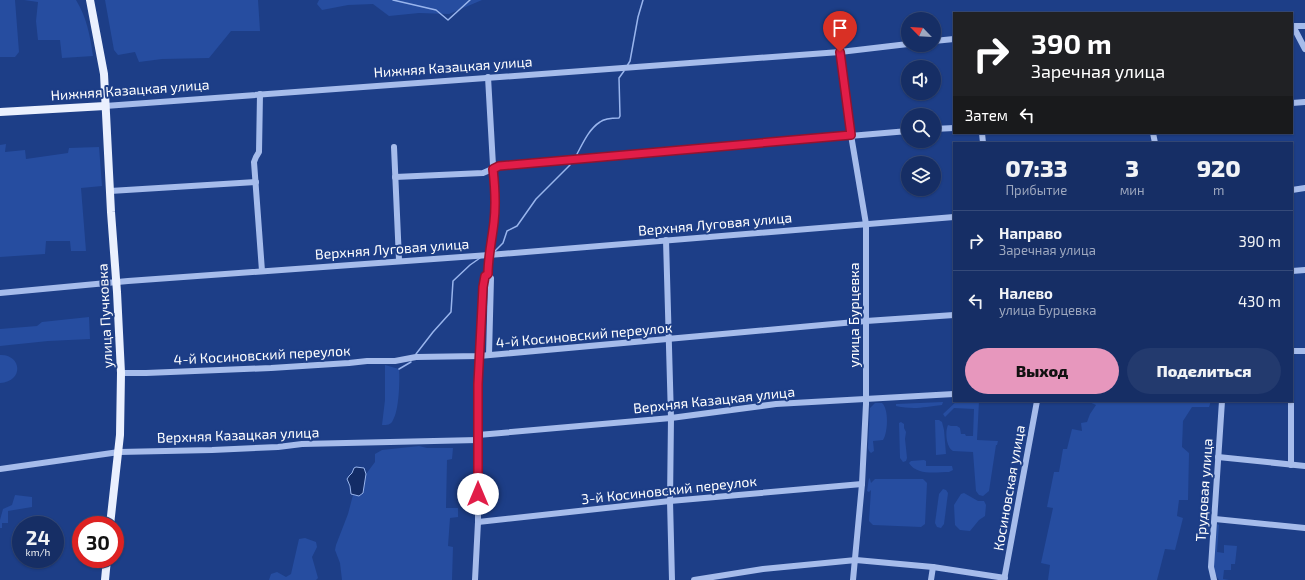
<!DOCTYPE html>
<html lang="ru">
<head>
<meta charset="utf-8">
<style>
  :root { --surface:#162e65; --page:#233a6e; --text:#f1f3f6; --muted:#9ea8bf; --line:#354a79; --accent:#e797bd }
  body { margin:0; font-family:"Exo 2",sans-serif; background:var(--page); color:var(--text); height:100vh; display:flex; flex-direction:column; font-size:15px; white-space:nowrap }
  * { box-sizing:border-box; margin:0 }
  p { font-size:13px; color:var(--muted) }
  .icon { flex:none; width:22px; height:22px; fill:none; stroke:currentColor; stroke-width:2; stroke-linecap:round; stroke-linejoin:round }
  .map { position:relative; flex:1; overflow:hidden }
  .side { position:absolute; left:953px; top:142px; width:340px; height:260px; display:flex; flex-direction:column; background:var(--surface); border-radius:0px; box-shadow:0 1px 3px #0004,0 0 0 1px var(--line) }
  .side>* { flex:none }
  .banner { position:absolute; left:953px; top:12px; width:340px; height:122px; border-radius:0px; box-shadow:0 1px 3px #0004,0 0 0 1px var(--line); background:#202124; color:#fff; overflow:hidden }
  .needle { width:26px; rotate:295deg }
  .controls { position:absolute; left:901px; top:12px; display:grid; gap:8px }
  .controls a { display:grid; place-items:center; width:40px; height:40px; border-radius:50%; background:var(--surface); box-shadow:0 1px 3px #0004,0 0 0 1px var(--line); font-size:20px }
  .speed { position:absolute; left:12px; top:516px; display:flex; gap:8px; font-size:20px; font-weight:700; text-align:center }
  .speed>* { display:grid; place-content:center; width:52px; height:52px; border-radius:50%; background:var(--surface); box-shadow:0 1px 3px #0004,0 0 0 1px var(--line); line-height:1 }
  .speed small { font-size:10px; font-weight:400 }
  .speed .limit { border:6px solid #d22; background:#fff; color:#111 }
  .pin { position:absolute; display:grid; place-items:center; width:34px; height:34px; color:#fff; margin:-41px -17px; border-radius:50% 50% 50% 0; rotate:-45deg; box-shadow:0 0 4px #0007 }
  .pin .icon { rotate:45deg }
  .me { position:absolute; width:44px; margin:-22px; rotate:0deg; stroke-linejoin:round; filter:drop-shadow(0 0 3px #0008) }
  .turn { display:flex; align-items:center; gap:14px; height:84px; padding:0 12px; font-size:18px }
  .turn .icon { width:52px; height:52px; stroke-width:2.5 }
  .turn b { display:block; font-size:28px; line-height:34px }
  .then { display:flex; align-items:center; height:38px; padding:0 12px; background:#0003; gap:8px; font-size:15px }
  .eta { display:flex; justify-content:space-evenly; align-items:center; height:68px; text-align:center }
  .eta b { font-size:24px; font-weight:800; line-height:28px }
  .cta { display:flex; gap:8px; margin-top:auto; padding:8px 12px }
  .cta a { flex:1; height:46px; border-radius:24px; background:var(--accent); color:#111; font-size:16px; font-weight:800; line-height:46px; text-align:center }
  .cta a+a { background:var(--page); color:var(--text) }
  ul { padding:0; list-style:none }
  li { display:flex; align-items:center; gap:12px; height:60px; padding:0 12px; border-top:1px solid var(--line) }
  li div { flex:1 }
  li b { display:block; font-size:15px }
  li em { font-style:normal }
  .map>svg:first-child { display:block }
</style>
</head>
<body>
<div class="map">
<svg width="1305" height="580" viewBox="0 0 1305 580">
  <rect width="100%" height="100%" fill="#1d3e87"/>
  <g fill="#264da0">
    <polygon points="0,0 15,0 19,52 15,57 0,57"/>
    <path d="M24 0H76C87 18 90 36 93 56L62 58 60 40H38L36 21 38 2Z"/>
    <polygon points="105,0 258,0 260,31 231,31 209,58 162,59 139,62 135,52 118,55 114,50"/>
    <polygon points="319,0 482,0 449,14 419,13 389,16 373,4 348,5 322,10 317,4"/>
    <polygon points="6,144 5,152 25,150 26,159 68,153 69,148 99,147 102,186 81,188 86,251 71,251 70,241 46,241 45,254 0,257 0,145"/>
    <polygon points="89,317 90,339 48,341 0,346 0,329 37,326 42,322"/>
    <path d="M0 355C21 354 25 381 0 383Z"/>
    <path d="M385 365 399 369C400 380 399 411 393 420 391 425 387 425 382 425L385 400Z"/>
    <path d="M957 401H970V403L979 401 977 440 998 441 997 445H996L989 491 983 496 979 495 976 491 973 452 953 451C946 447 945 431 948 425L951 426H957L960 428 961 434H965L966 436H973L974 409 954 408 945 417 943 414Z"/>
    <polygon points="1087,401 1211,401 1209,407 1192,407 1183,421 1182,447 1189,453 1188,500 1179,500 1177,516 1183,518 1175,550 1165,549 1157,580 1048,580 1050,565 1041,563 1053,508 1047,507 1054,472 1059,472 1063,449 1067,449 1072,429 1082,431 1081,423 1087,422 1090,414 1096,405"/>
    <path d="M943 402 942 405C924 407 915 410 896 406V404Z"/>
    <path d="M875 403H882C889 409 888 433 883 440L873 441 874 451 871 453 869 451 868 448 870 408Z"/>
    <polygon points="935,420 939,420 942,422 944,430 946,454 936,455"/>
    <polygon points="901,422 904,424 904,428 906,432 905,439 907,458 906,461 903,462 900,458 899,423"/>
    <polygon points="419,446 427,448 453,448 452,459 447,460 446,508 458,508 458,517 450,518 448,546 453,547 452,580 342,580 340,563 335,550 336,545 348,514 353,495 359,496 363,493 366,474 375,462 375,454 382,450"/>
    <path d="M924 460 926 461V466H952L953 470 949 472C937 472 917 476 909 463L911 461Z"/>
    <polygon points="869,478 870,479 871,483 875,479 923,479 927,483 925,524 921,527 873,525 869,521 871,490 869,492 867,491"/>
    <polygon points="943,489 946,490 948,493 944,524 941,528 937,527 935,523 939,494"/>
    <polygon points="964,493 978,501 984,501 986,505 985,516 979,520 970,531 960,530 955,525 954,505 961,494"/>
    <polygon points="15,495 32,497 32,507 8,511 8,523 2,523 2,528 0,528 0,520 3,509 12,505"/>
    <polygon points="1217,524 1219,525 1217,552 1224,553 1224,545 1237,546 1235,564 1231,564 1231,570 1224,570 1223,579 1229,580 1219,580 1213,571"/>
    <polygon points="305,538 316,542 317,547 312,557 318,578 316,580 269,580 271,574 277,572 286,577 291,574 299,539"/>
  </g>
  <polygon fill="#132c66" stroke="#99b5ed" points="356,467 364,468 366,474 363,493 359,496 351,494 350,486 347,479 349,476 352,473 354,468"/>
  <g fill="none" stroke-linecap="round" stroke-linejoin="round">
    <g stroke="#99b5ed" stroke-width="1.5">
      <polyline points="393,0 436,10 448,20 470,0"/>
      <polyline points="627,66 630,61 638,17 643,0"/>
      <path d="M577 154C583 143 589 129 600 122 605 118 613 118 619 118L620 116 619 78 624 71"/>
      <polyline points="491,251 495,251 503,243 507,231 517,226 536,199 570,165"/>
      <polyline points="416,354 433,332 451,312 453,281 470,265 480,258"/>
      <polyline points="399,369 411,362"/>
    </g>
    <g stroke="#a6bceb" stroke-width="6">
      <polyline points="1292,26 1305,26"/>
      <polyline points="1293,26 1305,49"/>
      <polyline points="934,41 954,39"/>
      <polyline points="840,52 851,135 866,224 866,404 862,484 853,580"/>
      <polyline points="260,94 259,152 256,157 254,162 262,271"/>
      <polyline points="1292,103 1305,102"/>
      <polyline points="105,106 840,52 908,44"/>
      <polyline points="934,129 954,128"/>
      <polyline points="982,133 983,143"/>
      <polyline points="1153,133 1155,143"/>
      <polyline points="394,147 399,260"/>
      <polyline points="395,177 483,173 499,166 908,131"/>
      <polyline points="1292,190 1305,188"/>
      <polyline points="110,191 256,182"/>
      <polyline points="666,240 671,418 670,501 672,580"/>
      <polyline points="1292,271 1305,270"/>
      <polyline points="487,274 491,278 489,355"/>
      <polyline points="0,293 128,281 489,255 954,217"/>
      <polyline points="1292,351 1305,351"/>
      <polyline points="121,373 146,373 271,368 349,363 367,361 395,361 416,357 479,356 866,321 954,315"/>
      <polyline points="1291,401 1291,465"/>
      <polyline points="478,435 671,418 776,404 954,394"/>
      <polyline points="1218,457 1305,466"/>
      <polyline points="0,469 119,452 212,450 278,447 302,444 478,440"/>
      <polyline points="1215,519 1305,528"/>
      <polyline points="478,522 670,501 862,484"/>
      <path d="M475 580 478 522V384L483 287 485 276 487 274C489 250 494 226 495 201L488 77"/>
      <polyline points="694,580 763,569 856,560 933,567 1005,578"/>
      <polyline points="931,580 933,567"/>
      <polyline points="1004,580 1037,401"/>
      <polyline points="1214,580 1211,567 1222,401"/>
    </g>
    <g stroke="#eaf0fe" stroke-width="8">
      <polyline points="90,0 104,74 111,212 117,292 121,373 120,435 110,525"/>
      <polyline points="0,112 105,106"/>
      <polyline points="105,580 107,559"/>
    </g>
  </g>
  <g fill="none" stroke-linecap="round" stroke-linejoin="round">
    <g stroke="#92132f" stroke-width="10">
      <path id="route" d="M478 494V384L483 287 485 276 488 274C488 257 492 240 494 222 496 205 495 187 493 169L499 166 851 135 840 52"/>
    </g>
    <use href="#route" stroke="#e11d48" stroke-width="7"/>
  </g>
  <g text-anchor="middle" stroke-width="4" stroke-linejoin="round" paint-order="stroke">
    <g font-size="14" fill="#fff" stroke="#1d3e87">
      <text transform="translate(453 67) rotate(-4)" y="5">Нижняя Казацкая улица</text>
      <text transform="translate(130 90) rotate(-4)" y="5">Нижняя Казацкая улица</text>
      <text transform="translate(715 224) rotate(-5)" y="5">Верхняя Луговая улица</text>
      <text transform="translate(392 249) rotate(-4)" y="5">Верхняя Луговая улица</text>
      <text transform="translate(854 315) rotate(-90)" y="5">улица Бурцевка</text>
      <text transform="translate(105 316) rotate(-93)" y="5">улица Пучковка</text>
      <text transform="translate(584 335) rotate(-5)" y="5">4-й Косиновский переулок</text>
      <text transform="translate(262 355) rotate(-3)" y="5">4-й Косиновский переулок</text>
      <text transform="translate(714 400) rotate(-6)" y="5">Верхняя Казацкая улица</text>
      <text transform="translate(238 435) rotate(-2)" y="5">Верхняя Казацкая улица</text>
      <text transform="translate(1009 488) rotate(-80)" y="5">Косиновская улица</text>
      <text transform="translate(669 490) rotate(-6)" y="5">3-й Косиновский переулок</text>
      <text transform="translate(1204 490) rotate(-86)" y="5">Трудовая улица</text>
    </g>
  </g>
</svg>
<div class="controls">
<a><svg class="needle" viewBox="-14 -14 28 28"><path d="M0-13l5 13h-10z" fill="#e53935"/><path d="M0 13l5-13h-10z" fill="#9ea8bf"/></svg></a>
<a><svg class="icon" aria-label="sound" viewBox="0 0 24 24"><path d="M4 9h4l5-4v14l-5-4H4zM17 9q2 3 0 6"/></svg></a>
<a><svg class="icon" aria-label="search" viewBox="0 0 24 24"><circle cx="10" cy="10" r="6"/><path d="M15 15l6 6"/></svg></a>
<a><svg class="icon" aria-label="layers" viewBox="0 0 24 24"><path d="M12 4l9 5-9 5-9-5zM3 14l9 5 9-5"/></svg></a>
</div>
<div class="speed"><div>24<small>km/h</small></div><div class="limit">30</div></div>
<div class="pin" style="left:840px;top:52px;background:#d93025"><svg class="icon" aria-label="arrive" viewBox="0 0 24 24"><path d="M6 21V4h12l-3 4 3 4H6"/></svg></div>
<svg class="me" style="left:478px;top:494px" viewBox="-20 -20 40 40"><circle r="19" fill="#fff"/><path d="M0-13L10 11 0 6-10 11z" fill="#e11d48"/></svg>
<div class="banner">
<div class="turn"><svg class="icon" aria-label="right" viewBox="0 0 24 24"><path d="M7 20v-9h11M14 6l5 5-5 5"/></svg><div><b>390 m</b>Заречная улица</div></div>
<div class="then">Затем<svg class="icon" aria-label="left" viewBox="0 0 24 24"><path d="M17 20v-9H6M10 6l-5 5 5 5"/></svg></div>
</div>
<section class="side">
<div class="eta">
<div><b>07:33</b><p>Прибытие</p></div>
<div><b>3</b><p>мин</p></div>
<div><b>920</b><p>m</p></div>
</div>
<ul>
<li><svg class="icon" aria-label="right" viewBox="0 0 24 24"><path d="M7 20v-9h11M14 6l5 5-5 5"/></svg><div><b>Направо</b><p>Заречная улица</p></div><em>390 m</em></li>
<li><svg class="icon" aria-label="left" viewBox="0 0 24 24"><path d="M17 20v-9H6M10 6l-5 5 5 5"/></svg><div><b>Налево</b><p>улица Бурцевка</p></div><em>430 m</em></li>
</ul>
<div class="cta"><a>Выход</a><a>Поделиться</a></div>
</section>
</div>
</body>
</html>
